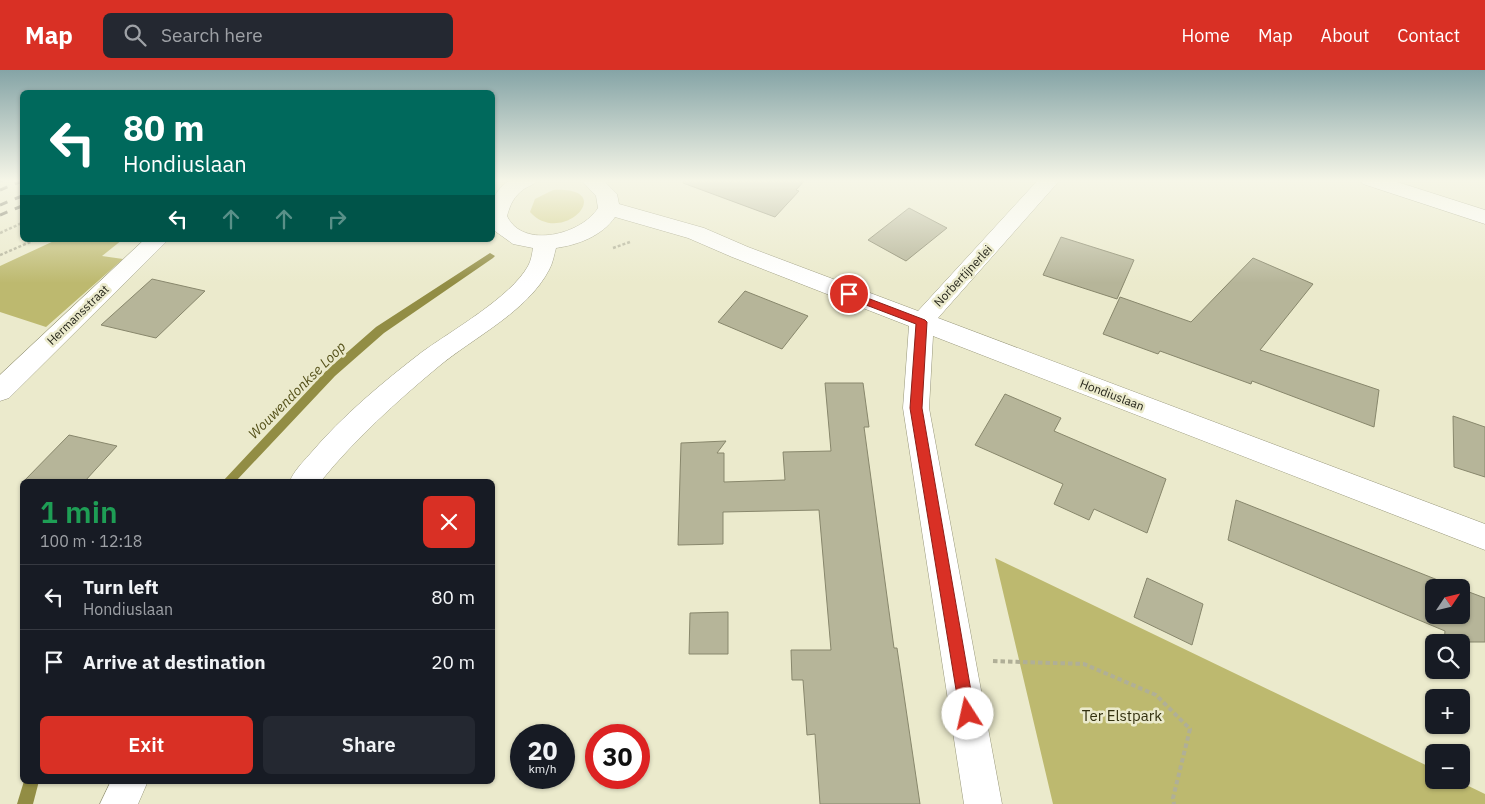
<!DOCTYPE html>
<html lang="en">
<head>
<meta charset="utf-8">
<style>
  :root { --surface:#171b24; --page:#242831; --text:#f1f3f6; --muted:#9ea1a6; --line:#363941; --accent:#d93025 }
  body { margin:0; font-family:"IBM Plex Sans",sans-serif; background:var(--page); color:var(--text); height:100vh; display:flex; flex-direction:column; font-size:19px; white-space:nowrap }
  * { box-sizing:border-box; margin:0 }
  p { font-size:16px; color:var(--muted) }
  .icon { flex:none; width:28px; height:28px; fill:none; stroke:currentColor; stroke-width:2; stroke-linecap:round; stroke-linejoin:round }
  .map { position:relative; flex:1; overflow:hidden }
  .details { position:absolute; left:20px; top:409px; width:475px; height:305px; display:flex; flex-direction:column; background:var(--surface); border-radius:8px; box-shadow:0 1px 4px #0004 }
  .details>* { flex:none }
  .banner { position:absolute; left:20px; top:20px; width:475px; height:152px; border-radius:8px; box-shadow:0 1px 4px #0004; background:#00695c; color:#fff; overflow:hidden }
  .needle { width:32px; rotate:55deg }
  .fabs { position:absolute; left:1425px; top:509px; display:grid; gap:10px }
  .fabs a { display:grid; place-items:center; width:45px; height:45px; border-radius:8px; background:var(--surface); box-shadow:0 1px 4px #0004; font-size:25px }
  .speed { position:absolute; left:510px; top:654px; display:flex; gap:10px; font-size:25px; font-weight:700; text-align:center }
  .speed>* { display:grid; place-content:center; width:65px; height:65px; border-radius:50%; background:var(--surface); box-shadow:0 1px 4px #0004; line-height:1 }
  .speed small { font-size:12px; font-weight:400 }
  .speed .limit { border:8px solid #d22; background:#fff; color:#111 }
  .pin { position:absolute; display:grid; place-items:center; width:42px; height:42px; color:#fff; margin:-21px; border:2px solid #fff; border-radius:50%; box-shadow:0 1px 5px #0007 }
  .me { position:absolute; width:55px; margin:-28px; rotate:350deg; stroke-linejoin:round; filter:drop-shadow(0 0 4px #0008) }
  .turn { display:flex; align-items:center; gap:18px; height:105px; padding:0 20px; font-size:22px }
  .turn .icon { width:65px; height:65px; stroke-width:2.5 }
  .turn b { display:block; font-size:35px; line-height:42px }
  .lanes { display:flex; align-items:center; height:48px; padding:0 20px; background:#0003; justify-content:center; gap:25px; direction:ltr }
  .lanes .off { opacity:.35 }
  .round { display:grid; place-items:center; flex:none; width:52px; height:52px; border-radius:8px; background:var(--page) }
  .summary { display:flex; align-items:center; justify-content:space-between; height:85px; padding:0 20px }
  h1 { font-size:30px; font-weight:600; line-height:38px; color:#1e9e55 }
  .primary-button { display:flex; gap:10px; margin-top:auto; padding:10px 20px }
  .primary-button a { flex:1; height:58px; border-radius:8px; background:var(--accent); color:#fff; font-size:20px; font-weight:600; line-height:58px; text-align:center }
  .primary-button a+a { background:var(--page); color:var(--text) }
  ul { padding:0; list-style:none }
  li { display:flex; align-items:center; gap:15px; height:65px; padding:0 20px; border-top:1px solid var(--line) }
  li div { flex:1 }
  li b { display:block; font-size:19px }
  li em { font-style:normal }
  header { display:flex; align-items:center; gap:30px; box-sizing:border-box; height:70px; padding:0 25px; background:var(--accent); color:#fff }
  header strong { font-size:24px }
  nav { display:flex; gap:28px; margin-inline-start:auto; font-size:18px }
  .search { width:350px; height:45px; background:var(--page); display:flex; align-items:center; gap:12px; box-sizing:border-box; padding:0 18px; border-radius:8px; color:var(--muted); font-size:19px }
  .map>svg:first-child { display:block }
</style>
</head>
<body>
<header>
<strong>Map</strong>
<div class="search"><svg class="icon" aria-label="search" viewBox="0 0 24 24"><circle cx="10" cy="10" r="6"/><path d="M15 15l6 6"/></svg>Search here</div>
<nav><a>Home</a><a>Map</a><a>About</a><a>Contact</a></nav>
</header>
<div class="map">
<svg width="1485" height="734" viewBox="0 0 1485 734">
  <rect width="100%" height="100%" fill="#ebeacc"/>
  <path fill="#d2ce86" d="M553 120C620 116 562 178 530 142L535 129Z"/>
  <g fill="#bdb96f">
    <polygon points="56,170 122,170 102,186 123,189 46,257 0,242 0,196"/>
    <polygon points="995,488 1434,699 1434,710 1456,710 1485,724 1485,734 1053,734"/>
  </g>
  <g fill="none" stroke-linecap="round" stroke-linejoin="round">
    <g fill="#928d44" fill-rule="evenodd">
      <polygon points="490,183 495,186 493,188 384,263 335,306 236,411 223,411 327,300 376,257"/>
      <polygon points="24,711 39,711 33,734 17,734"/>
    </g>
  </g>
  <g fill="#b6b599" stroke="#88876c">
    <polygon points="683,110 805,110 796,120 799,121 775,147 683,113"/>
    <polygon points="909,138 947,158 906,191 868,170"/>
    <polygon points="1061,167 1134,190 1117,229 1043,205"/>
    <polygon points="1253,188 1313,214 1260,280 1379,320 1374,357 1252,311 1251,314 1160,281 1158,284 1103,264 1120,227 1191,252"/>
    <polygon points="152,209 205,221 156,268 101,255"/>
    <polygon points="745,221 808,246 782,279 718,252"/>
    <polygon points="825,313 863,313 869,357 864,357 894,578 897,578 920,734 820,734 815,664 807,665 803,610 792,610 791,580 831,580 819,440 723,442 723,474 678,475 681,373 726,371 717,383 724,383 724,412 785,410 783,382 831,381"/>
    <polygon points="1005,324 1061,348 1054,361 1166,409 1147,463 1094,439 1089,450 1054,434 1063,414 975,375"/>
    <polygon points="1453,346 1485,357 1485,407 1454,397"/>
    <polygon points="69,365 117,376 85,411 24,411"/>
    <polygon points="1236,430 1458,518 1434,518 1434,545 1461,545 1461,519 1485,528 1485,572 1444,572 1445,561 1228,470"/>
    <polygon points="1147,508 1203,534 1192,575 1134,547"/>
    <polygon points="728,542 728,584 689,584 690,543"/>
  </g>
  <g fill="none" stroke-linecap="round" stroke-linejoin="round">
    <g stroke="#98977b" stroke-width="1">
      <g id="minor">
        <path d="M510 110H537C534 115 529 116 524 119 514 126 510 135 507 146 523 180 582 164 598 138L596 126 581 110H603L617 124 619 134 704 158 748 177 918 241 1038 110H1060L938 248 1485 454V480L933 266 929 338 1002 734H964L903 338 909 256 732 187 688 168 615 147C602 166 578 175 556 178 554 185 553 193 549 200 527 242 474 267 438 297 396 332 355 369 321 411H290C294 401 302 393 310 384 342 346 383 312 422 282 451 261 511 227 528 196 531 191 532 184 533 178L513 174 492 159C492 137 489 124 510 110Z"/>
        <polygon points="1360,110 1391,110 1485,140 1485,154 1363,114"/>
        <polygon points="144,170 168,170 9,328 0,331 0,305"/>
        <polygon points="111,711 148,711 138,734 100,734"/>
      </g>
    </g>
    <g stroke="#b0af97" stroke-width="2.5" stroke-dasharray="3 2" stroke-linecap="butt">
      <polyline points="0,163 22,153"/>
      <polyline points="613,178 630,172"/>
      <polyline points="0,185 35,170"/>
    </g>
    <polyline stroke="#b0af97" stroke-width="4" stroke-dasharray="4.5 3" stroke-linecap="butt" points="993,591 1084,594 1156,625 1190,659 1173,728 1174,734"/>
    <use href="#minor" fill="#fff" fill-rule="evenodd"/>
    <g stroke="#656453" stroke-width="3" stroke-dasharray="8 8" stroke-linecap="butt">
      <polyline points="0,111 3,110"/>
      <polyline points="0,120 22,111"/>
      <polyline points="0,135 22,126"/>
      <polyline points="0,145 22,136"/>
    </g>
  </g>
  <linearGradient id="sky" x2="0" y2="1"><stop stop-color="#85a4a6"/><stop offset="0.52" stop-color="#f6f6e8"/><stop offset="1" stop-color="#f6f6e8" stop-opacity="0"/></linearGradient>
  <rect width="1485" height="213" fill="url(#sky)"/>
  <polygon fill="#d93025" stroke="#8d1f18" points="849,221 925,250 927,252 922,338 975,644 973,649 968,651 962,649 960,644 910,338 916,254 845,227 845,222"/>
  <g text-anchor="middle" stroke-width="5" stroke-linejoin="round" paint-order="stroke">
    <g font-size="12" fill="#25251a" stroke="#ebeacc">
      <text transform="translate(963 206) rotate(-47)" y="4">Norbertijnerlei</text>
      <text transform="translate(78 245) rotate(-44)" y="4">Hermansstraat</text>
      <text transform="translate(1112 325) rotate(21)" y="4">Hondiuslaan</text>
    </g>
    <g font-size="14" font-style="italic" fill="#545018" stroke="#ebeacc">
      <text transform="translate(297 320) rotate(-45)" y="5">Wouwendonkse Loop</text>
    </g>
    <g font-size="15" fill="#32300f" stroke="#ebeacc">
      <text x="1122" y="651">Ter Elstpark</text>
    </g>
  </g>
</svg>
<div class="fabs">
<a><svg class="needle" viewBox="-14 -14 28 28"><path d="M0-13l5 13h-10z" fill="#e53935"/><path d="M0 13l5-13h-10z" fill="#9ea1a6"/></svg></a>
<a><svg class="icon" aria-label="search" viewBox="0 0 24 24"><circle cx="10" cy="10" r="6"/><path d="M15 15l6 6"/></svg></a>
<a>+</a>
<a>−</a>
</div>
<div class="speed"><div>20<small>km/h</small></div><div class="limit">30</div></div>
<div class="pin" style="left:849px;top:224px;background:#d93025"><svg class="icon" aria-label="arrive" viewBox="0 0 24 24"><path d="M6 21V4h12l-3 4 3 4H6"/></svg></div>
<svg class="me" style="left:968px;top:644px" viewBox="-20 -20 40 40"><circle r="19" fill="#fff"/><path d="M0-13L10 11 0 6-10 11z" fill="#d93025"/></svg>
<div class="banner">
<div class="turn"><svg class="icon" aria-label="left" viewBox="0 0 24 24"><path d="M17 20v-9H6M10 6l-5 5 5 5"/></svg><div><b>80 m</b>Hondiuslaan</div></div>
<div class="lanes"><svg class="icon" aria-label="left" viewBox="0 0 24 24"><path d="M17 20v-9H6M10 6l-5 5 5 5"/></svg><svg class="icon off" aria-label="ahead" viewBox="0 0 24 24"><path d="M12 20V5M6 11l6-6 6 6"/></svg><svg class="icon off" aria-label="ahead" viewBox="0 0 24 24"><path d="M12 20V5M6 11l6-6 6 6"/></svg><svg class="icon off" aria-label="right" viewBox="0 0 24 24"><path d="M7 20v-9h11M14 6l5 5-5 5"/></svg></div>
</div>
<section class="details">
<div class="summary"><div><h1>1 min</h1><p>100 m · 12:18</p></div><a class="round" style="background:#d93025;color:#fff"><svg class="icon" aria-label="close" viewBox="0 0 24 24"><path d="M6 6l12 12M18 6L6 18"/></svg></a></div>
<ul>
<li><svg class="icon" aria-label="left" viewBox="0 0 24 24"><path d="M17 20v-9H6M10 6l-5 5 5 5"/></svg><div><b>Turn left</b><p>Hondiuslaan</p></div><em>80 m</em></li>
<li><svg class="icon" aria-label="arrive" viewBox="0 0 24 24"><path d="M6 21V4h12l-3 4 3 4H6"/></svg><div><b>Arrive at destination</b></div><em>20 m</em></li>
</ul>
<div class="primary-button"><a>Exit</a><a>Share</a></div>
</section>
</div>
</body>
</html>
